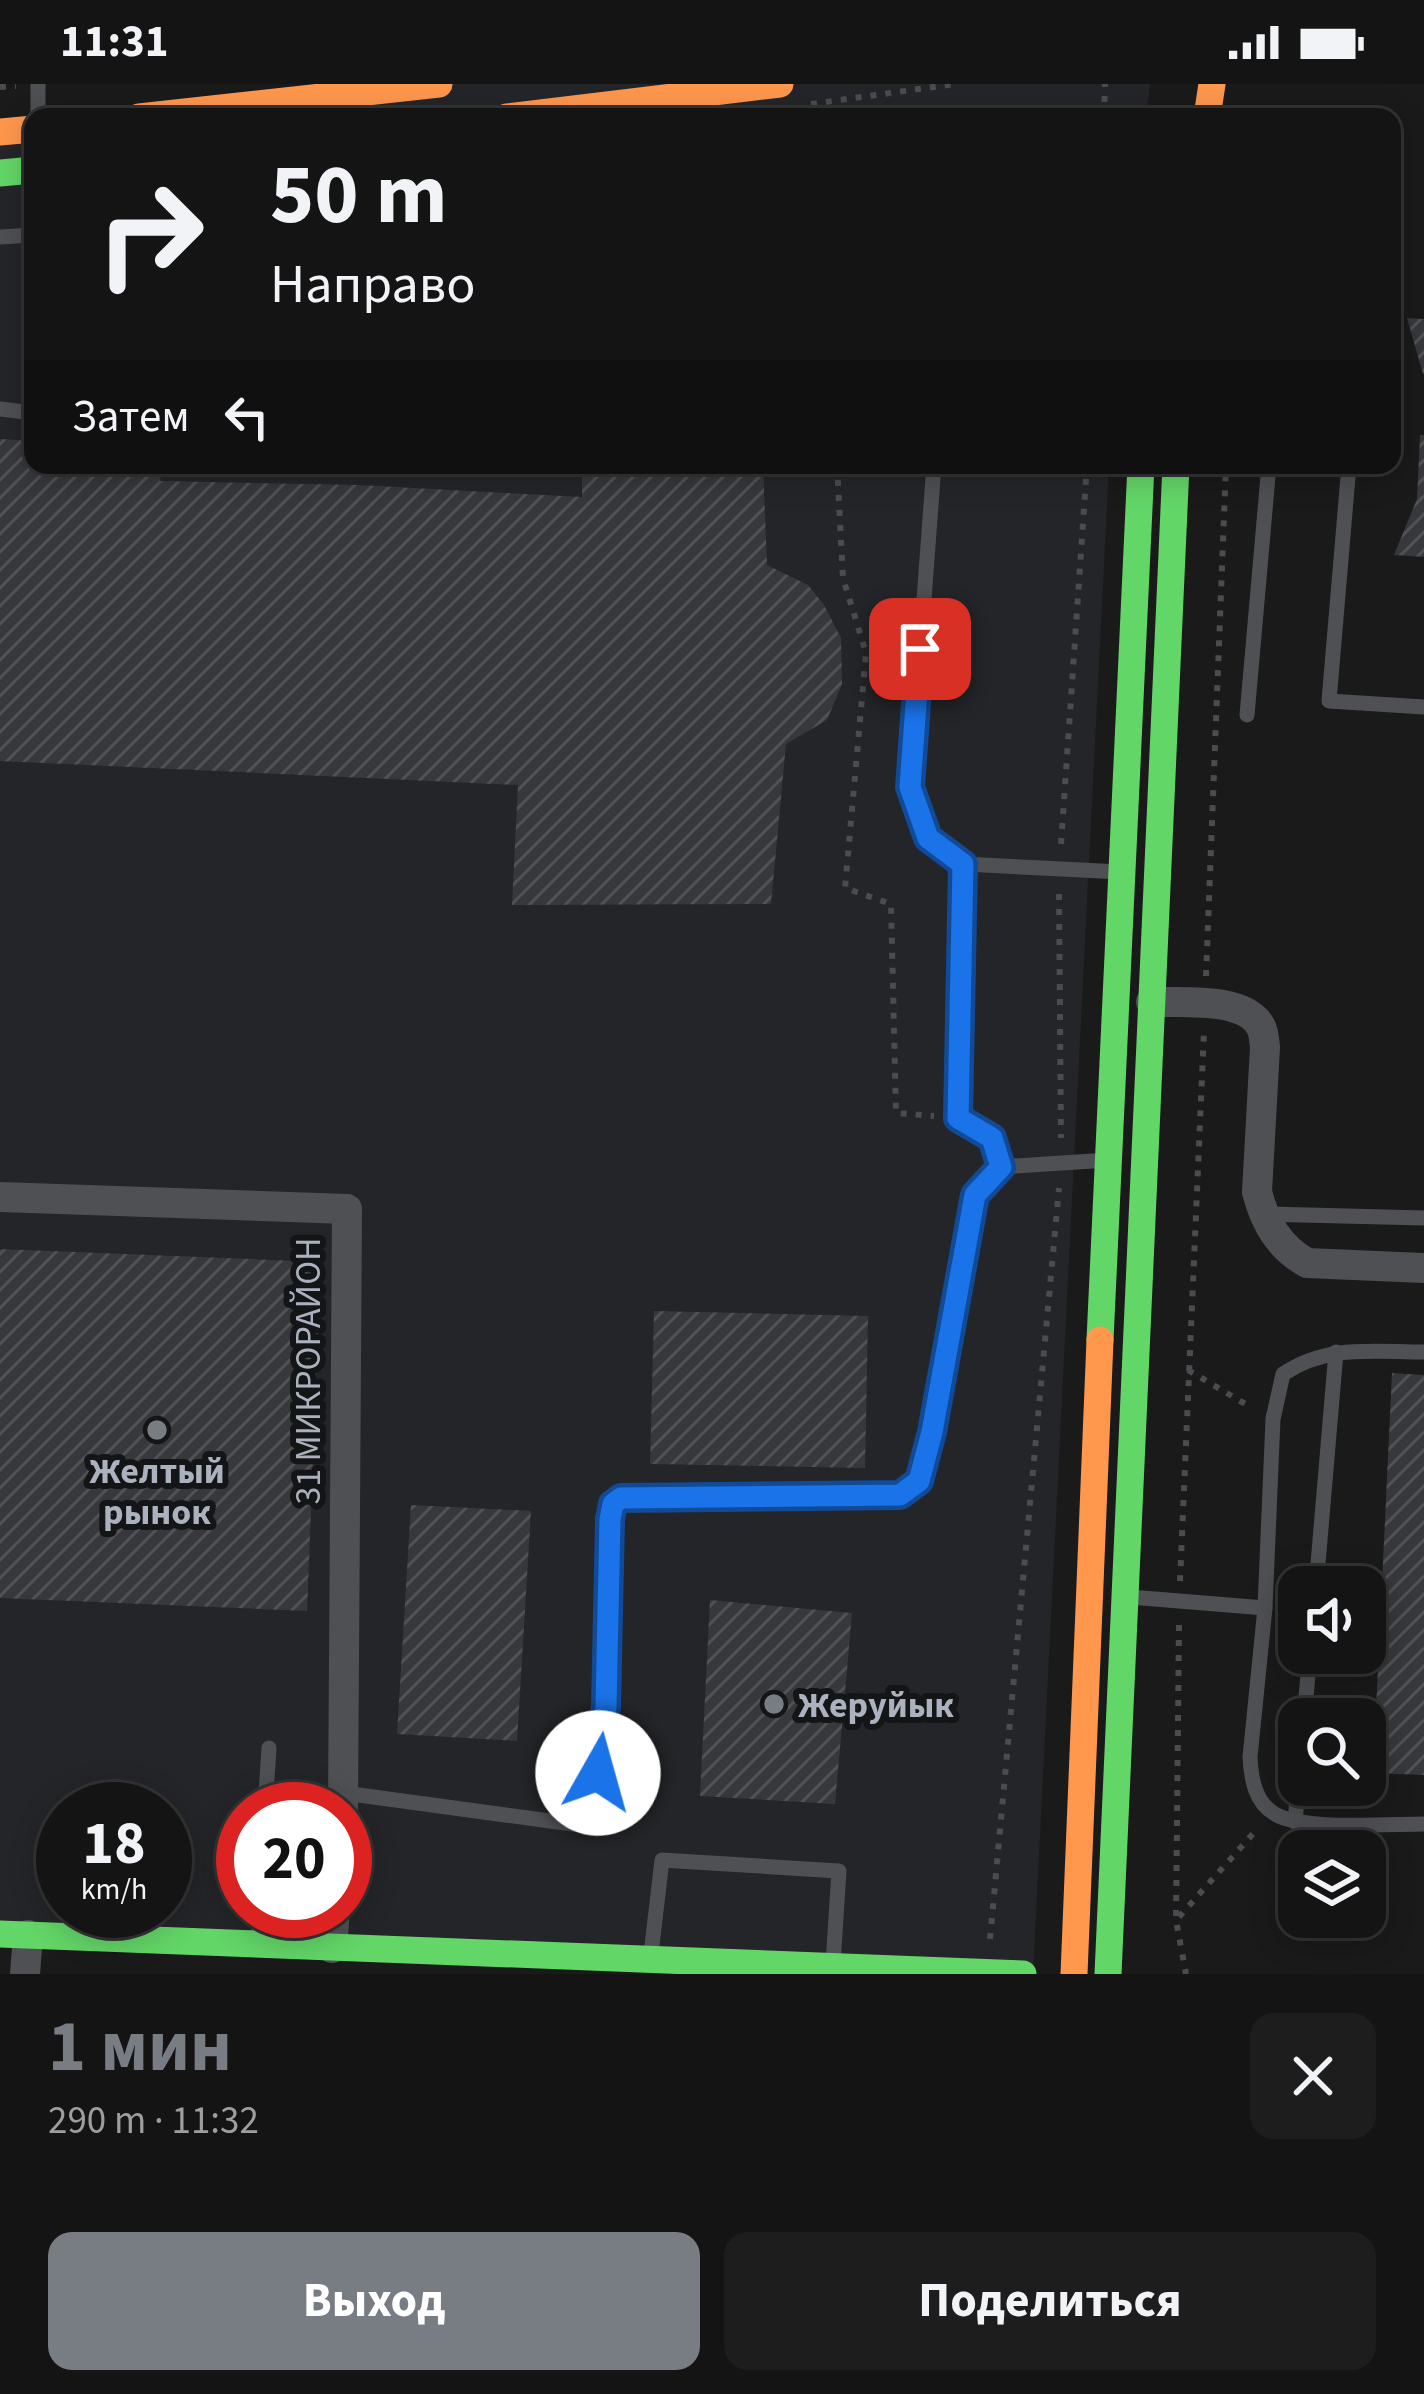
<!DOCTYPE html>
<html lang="ru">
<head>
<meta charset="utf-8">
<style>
  :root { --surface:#141414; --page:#1d1d1d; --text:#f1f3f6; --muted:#9d9ea0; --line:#333334; --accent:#787d84 }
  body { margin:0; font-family:"Source Sans 3",sans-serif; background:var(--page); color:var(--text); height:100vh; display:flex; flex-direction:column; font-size:45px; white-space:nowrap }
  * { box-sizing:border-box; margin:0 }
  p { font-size:39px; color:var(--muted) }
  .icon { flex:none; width:66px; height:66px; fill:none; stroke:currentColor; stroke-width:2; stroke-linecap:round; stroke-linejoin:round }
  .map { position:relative; height:1890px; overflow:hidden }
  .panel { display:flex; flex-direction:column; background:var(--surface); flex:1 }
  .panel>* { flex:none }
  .banner { position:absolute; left:24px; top:24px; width:1377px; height:366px; border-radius:24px; box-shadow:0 6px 30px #0003,0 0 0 3px var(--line); background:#141414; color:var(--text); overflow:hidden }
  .buttons { position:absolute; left:1278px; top:1482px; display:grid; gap:24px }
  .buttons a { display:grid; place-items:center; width:108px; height:108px; border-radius:24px; background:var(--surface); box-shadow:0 6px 30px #0003,0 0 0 3px var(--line); font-size:60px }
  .speed { position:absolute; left:36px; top:1698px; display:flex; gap:24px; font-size:60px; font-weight:700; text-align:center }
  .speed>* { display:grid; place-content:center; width:156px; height:156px; border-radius:50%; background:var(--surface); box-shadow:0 6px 30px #0003,0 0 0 3px var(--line); line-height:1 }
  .speed small { font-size:30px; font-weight:400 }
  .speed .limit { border:18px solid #d22; background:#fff; color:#111 }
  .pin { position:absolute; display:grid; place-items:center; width:102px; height:102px; color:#fff; margin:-51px; border-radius:24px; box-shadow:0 6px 18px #0006 }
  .me { position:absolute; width:132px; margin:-66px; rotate:7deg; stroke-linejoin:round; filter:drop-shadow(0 0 9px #0008) }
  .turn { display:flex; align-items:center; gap:42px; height:252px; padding:0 48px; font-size:54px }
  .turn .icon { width:156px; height:156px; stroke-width:2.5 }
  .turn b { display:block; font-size:84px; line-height:102px }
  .then { display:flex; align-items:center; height:114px; padding:0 48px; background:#0003; gap:24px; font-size:45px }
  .round { display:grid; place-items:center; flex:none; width:126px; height:126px; border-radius:24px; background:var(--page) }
  .head { display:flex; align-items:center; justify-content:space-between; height:204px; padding:0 48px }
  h1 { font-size:72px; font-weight:700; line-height:90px; color:var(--accent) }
  .cta { display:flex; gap:24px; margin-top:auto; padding:24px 48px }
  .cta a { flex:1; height:138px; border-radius:24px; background:var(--accent); color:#fff; font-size:48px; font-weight:700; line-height:138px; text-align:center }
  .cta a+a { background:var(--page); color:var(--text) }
  .status { display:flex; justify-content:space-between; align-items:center; height:84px; padding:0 60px; background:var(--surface); direction:ltr }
  .status svg { height:33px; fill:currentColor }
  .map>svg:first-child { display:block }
</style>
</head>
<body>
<div class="status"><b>11:31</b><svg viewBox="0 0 49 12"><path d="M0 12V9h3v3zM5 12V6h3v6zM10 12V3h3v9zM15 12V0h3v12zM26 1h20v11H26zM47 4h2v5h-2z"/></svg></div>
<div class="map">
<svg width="1424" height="1890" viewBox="0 0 1424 1890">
  <defs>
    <pattern id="building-hatch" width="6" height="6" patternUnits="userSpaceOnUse" patternTransform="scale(3)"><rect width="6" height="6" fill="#37383b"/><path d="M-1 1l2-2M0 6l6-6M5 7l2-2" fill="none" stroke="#515255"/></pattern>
  </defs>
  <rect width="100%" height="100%" fill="#1a1a1b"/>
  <g fill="#242528" fill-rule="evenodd">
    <polygon points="341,0 1150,0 1146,33 37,33"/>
    <path d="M33 33V381H1109L1033 1890 0 1841V37ZM63 1725H165V1827H63ZM243 1725H345V1827H243Z"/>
  </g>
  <g fill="url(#building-hatch)">
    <polygon points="1407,234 1424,235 1424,290 1423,290"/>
    <polygon points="1420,351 1424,351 1424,473 1394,471 1417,415"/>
    <polygon points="0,355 33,357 33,381 162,381 160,397 359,401 582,413 582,381 763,381 767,481 808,501 824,521 841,554 842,600 827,636 786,660 771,820 512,821 518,701 0,677"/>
    <polygon points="0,1165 321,1178 307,1527 0,1514"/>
    <polygon points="654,1227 868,1232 865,1384 650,1380"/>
    <polygon points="1392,1289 1424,1291 1424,1691 1373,1689"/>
    <polygon points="411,1421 531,1427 517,1657 397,1650"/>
    <polygon points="710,1516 852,1529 835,1720 700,1712"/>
  </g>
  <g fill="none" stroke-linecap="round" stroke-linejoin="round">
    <g stroke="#4a4c4f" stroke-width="6" stroke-dasharray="6 9" stroke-linecap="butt">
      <polyline points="0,3 16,2"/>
      <polyline points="811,20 955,0"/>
      <polyline points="1104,33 1105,0"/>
      <polyline points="837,381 843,494 866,569 845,804 891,820 896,1029 934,1032"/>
      <polyline points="1061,760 1087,381"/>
      <polyline points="1059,810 1061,1054"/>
      <polyline points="1206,892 1226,381"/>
      <polyline points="1188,1286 1252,1324"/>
      <polyline points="1180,1497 1204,947"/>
      <polyline points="1179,1541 1176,1836 1186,1890"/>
      <polyline points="1179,1833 1258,1744"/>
      <polyline points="990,1855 1059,1104"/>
    </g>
    <g stroke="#4f5054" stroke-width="15">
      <polyline points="38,0 38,33"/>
      <polyline points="0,153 33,151"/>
      <polyline points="0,325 33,329"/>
      <polyline points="934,381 910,703 928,754 963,780 1121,788"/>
      <polyline points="1349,381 1329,617 1424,623"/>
      <polyline points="1247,631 1269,381"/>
      <polyline points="963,780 958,1035 992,1054 1001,1083"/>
      <polyline points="1265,1130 1424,1134"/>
      <path d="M1424 1268C1372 1268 1328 1260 1283 1290L1273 1335 1265 1524 1250 1673C1251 1694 1255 1719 1275 1730 1303 1747 1389 1740 1424 1740"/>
      <polyline points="1316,1503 1336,1268"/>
      <polyline points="1130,1513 1265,1524"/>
      <polyline points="1304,1635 1310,1569"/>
      <polyline points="344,1709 572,1740 585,1734 594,1723 606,1623 610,1435 613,1420 621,1414 900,1410 919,1397 932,1348 975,1111 1001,1083 1108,1076"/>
      <polyline points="265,1725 269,1664"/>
      <polyline points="1295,1738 1299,1692"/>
      <polyline points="258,1860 260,1827"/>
      <polyline points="651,1870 662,1776 839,1787 833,1880"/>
    </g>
    <g stroke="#4f5054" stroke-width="30">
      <path d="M1151 918C1181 919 1245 912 1261 943 1264 949 1264 956 1265 963L1257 1108C1265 1139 1279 1163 1307 1179L1424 1184"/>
      <polyline points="0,1113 347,1125 343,1725"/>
      <polyline points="332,1864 335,1827"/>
      <polyline points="25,1890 28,1851"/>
    </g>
    <g stroke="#63d668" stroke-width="27">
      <polyline points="0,89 33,86"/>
      <polyline points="1100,1256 1141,381"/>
      <polyline points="0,1850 1023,1890"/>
      <polyline points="1108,1890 1176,381"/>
    </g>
    <g stroke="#ff974d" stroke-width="27">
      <polyline points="139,33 439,0"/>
      <polyline points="507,33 780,0"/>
      <polyline points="1207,33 1212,0"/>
      <polyline points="0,48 33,45"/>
      <polyline points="1074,1890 1100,1256"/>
    </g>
  </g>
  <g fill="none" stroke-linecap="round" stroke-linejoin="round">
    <g stroke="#114b97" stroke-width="30">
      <polyline id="route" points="598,1689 606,1623 610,1435 613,1420 621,1414 900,1411 919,1397 932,1348 975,1111 1001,1083 992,1054 958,1034 963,780 928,754 910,703 920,565"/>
    </g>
    <use href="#route" stroke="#1a73e8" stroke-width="21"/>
  </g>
  <g fill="#787d84" stroke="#141517" stroke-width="4.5">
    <circle cx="157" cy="1346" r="12"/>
    <circle cx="774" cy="1620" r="12"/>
  </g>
  <g text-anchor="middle" stroke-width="12" stroke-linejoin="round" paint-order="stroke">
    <g font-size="36" fill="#abb2bd" stroke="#141517">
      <text transform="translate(307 1287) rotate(-90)" y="13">31 МИКРОРАЙОН</text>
    </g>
    <g font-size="36" font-weight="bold" fill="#abb2bd" stroke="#141517">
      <text x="157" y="1399">Желтый<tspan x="157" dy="41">рынок</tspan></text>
      <text x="798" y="1633" text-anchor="start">Жеруйык</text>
    </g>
  </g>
</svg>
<div class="buttons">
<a><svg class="icon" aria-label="sound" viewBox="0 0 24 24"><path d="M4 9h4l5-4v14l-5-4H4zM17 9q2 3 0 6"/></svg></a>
<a><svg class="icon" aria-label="search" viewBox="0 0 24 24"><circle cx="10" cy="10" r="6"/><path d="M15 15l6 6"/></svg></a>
<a><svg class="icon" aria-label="layers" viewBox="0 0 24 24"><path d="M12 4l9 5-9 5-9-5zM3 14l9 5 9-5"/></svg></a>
</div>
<div class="speed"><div>18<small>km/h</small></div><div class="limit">20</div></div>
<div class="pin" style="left:920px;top:565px;background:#d93025"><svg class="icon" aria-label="arrive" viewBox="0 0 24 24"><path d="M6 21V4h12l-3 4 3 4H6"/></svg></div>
<svg class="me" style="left:598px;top:1689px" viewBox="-20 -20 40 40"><circle r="19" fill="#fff"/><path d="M0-13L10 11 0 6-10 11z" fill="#1a73e8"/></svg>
<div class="banner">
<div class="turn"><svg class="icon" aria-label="right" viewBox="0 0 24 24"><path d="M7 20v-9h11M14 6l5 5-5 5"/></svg><div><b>50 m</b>Направо</div></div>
<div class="then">Затем<svg class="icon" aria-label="left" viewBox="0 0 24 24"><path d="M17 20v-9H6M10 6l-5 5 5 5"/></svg></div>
</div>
</div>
<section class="panel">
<div class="head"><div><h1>1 мин</h1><p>290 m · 11:32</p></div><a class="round"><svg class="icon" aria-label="close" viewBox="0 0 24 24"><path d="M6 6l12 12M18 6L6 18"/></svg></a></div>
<div class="cta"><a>Выход</a><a>Поделиться</a></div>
</section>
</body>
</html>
